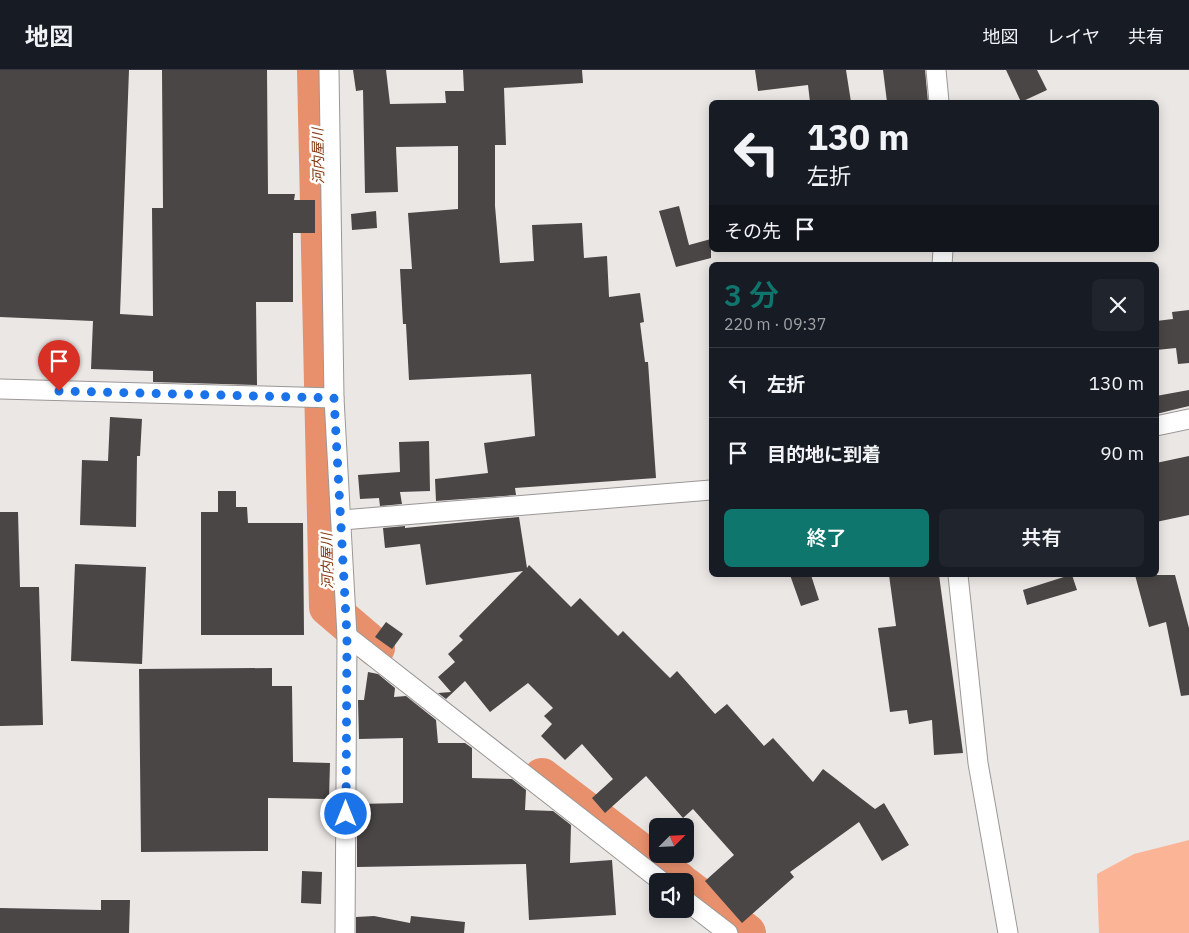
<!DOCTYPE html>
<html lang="ja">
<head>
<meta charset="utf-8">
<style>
  :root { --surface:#171b24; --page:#20242c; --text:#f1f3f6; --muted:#9ea1a6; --line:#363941; --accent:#0f766e }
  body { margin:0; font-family:"IBM Plex Sans","Noto Sans JP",sans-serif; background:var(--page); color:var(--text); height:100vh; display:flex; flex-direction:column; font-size:19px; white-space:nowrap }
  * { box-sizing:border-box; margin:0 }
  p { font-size:16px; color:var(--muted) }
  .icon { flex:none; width:28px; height:28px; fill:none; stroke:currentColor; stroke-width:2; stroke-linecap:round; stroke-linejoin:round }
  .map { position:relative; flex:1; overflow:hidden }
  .side { position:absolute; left:709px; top:192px; width:450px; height:315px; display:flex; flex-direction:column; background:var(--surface); border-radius:8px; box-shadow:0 2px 12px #0003 }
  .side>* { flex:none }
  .banner { position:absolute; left:709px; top:30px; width:450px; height:152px; border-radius:8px; box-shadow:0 2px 12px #0003; background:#171b24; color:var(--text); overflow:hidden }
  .needle { width:32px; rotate:66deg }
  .buttons { position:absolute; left:649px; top:748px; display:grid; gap:10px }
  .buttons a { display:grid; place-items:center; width:45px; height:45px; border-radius:8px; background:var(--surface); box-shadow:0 2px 12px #0003; font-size:25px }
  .pin { position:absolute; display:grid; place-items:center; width:42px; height:42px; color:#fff; margin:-51px -21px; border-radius:50% 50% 50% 0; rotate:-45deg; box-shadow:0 0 5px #0007 }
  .pin .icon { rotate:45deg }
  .me { position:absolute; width:55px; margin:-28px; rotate:0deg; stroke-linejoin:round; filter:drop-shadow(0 0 4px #0008) }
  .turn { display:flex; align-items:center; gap:18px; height:105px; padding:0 15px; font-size:22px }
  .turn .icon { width:65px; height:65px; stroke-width:2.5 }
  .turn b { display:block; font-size:35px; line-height:42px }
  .then { display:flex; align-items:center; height:48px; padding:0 15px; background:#0003; gap:10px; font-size:19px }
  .round { display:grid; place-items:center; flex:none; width:52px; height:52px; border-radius:8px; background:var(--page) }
  .head { display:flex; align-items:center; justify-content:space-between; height:85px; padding:0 15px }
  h1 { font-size:30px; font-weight:600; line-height:38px; color:var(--accent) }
  .action { display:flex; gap:10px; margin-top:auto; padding:10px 15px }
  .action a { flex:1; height:58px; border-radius:8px; background:var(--accent); color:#fff; font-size:20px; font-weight:600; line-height:58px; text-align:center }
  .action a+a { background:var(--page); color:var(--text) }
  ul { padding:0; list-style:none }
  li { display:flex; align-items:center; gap:15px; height:70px; padding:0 15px; border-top:1px solid var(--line) }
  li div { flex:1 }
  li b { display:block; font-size:19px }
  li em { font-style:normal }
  header { display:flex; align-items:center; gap:30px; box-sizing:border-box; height:70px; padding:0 25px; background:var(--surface); border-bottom:1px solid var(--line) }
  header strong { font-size:24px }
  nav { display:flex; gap:28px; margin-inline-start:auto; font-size:18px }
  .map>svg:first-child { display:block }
</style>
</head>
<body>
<header>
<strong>地図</strong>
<nav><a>地図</a><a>レイヤ</a><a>共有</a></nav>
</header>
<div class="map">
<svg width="1189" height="863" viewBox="0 0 1189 863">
  <rect width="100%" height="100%" fill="#ebe7e5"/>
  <polygon fill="#fcb497" points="1189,770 1189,863 1099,863 1097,804 1134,784"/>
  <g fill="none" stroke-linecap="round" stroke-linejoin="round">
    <g stroke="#e8906c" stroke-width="38">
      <polyline points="316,0 328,537 376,578"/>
      <polyline points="542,707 679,811"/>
      <polyline points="685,816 747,863"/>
    </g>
  </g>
  <g fill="#494645">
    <polygon points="0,0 129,0 120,244 153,246 152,138 163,138 162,0 267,0 268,124 295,124 294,130 315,130 315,163 293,163 293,232 256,232 257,315 153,312 153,301 91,299 93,251 0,247"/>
    <polygon points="353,0 386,0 390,34 446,33 445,21 464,21 463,0 582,0 583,13 504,18 506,75 495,75 495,136 500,193 534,191 532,155 582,153 584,188 607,186 609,227 640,223 644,252 640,253 645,292 648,292 656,408 515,418 516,425 436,431 435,409 488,403 484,373 535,366 531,304 409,310 406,254 403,254 400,199 412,199 408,143 458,139 458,76 396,77 398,122 365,123 363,20 356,21"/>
    <polygon points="755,0 846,0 851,32 810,32 808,15 758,21"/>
    <polygon points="883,0 925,0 928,32 887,32"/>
    <polygon points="1006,0 1037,0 1047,20 1021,32"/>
    <polygon points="679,136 689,175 711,169 711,188 676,197 659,141"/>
    <polygon points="376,141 377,158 352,160 351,144"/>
    <polygon points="1189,240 1189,293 1178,294 1176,278 1156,280 1156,251 1173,249 1172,242"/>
    <polygon points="1189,320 1189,336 1156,344 1156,326"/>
    <polygon points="110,347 142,349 140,386 137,386 136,457 80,455 82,390 108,391"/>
    <polygon points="429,371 430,421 400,422 402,434 380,436 379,428 360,429 358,405 400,402 399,372"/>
    <polygon points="1189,386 1189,445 1156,452 1156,393"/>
    <polygon points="218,421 236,421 236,437 247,437 248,453 303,453 304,565 201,565 201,442 218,442"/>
    <polygon points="0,442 18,442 20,517 39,517 43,655 0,656"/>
    <polygon points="519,447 527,498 529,495 571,537 580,528 618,566 623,561 670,608 677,601 715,644 727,634 764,676 773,668 813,712 823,699 875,739 884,733 909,775 882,791 859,752 790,802 794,807 742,853 705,811 734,785 693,739 683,748 646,706 605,743 592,728 613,709 582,674 565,690 541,666 552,654 544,646 553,638 528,613 490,642 465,611 446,629 438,623 451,622 438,607 455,592 448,584 463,570 459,566 523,501 426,515 420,474 385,478 383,458 405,456 405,458"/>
    <polygon points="75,494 146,497 142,594 71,591"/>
    <polygon points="790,505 811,505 819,530 801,536"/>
    <polygon points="889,505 939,505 963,683 934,685 932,650 909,654 907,640 890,642 878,558 896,556"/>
    <polygon points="1070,505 1072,505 1077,520 1027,535 1023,520"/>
    <polygon points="1135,505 1175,505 1189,558 1189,625 1181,626 1166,552 1149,557"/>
    <polygon points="386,552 403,564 392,579 375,567"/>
    <polygon points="272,598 272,616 292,616 293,692 330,693 329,729 268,728 268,781 141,782 139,599"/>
    <polygon points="368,602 378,604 395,618 394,627 406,626 436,650 438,673 465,673 472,678 472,708 512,709 526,720 525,740 553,741 571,755 570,793 612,790 616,845 529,850 526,794 357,797 357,734 403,733 403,668 359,669 358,630 364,630"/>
    <polygon points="302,801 322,802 321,834 301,833"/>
    <polygon points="101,830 130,830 129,863 0,863 0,838 101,840"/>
    <polygon points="374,846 410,853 411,846 465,852 464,863 356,863 356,847"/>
  </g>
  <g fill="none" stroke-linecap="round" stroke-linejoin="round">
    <g stroke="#9b9796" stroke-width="21">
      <g id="minor">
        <polyline points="329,0 334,328 347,566 345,863"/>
        <polyline points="936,0 939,32"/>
        <polyline points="942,195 943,180"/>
        <polyline points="0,319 334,328"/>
        <polyline points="1156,356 1189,349"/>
        <polyline points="342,450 711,420"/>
        <polyline points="958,505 978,693 1008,863"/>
        <polyline points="347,566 661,811"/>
        <polyline points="685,830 728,863"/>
      </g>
    </g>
    <use href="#minor" stroke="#fff" stroke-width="19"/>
  </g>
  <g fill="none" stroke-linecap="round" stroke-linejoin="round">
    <polyline stroke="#1a73e8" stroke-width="9" stroke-dasharray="0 16.2" points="59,321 334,328 347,566 346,744"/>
  </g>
  <g text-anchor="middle" stroke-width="5" stroke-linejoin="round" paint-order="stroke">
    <g font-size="14" font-style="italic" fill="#81330a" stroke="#fff">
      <text transform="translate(318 86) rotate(-91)" y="5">河内屋川</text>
      <text transform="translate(327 491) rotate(-91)" y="5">河内屋川</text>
    </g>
  </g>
</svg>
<div class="buttons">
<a><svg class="needle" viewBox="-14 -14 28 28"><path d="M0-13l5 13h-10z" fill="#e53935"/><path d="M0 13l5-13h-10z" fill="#9ea1a6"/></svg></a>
<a><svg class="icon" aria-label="sound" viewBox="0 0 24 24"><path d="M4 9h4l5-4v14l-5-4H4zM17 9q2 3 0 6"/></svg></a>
</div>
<div class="pin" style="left:59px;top:321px;background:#d93025"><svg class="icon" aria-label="arrive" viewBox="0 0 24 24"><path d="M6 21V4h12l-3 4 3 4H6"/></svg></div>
<svg class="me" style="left:346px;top:744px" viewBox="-20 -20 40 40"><circle r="17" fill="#1a73e8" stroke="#fff" stroke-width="3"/><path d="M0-11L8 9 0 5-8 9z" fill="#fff"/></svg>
<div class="banner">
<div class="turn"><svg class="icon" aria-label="left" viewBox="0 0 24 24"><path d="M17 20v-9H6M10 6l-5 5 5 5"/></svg><div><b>130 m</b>左折</div></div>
<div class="then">その先<svg class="icon" aria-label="arrive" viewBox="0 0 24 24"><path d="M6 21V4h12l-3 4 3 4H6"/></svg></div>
</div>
<section class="side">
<div class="head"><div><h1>3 分</h1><p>220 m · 09:37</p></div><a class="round"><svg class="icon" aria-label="close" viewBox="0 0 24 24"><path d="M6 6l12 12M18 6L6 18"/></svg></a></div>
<ul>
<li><svg class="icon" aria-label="left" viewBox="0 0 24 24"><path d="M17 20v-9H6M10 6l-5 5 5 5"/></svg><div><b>左折</b></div><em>130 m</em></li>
<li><svg class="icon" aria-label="arrive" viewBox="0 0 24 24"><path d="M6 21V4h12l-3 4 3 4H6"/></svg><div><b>目的地に到着</b></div><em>90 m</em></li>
</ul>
<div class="action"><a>終了</a><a>共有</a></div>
</section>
</div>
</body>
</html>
